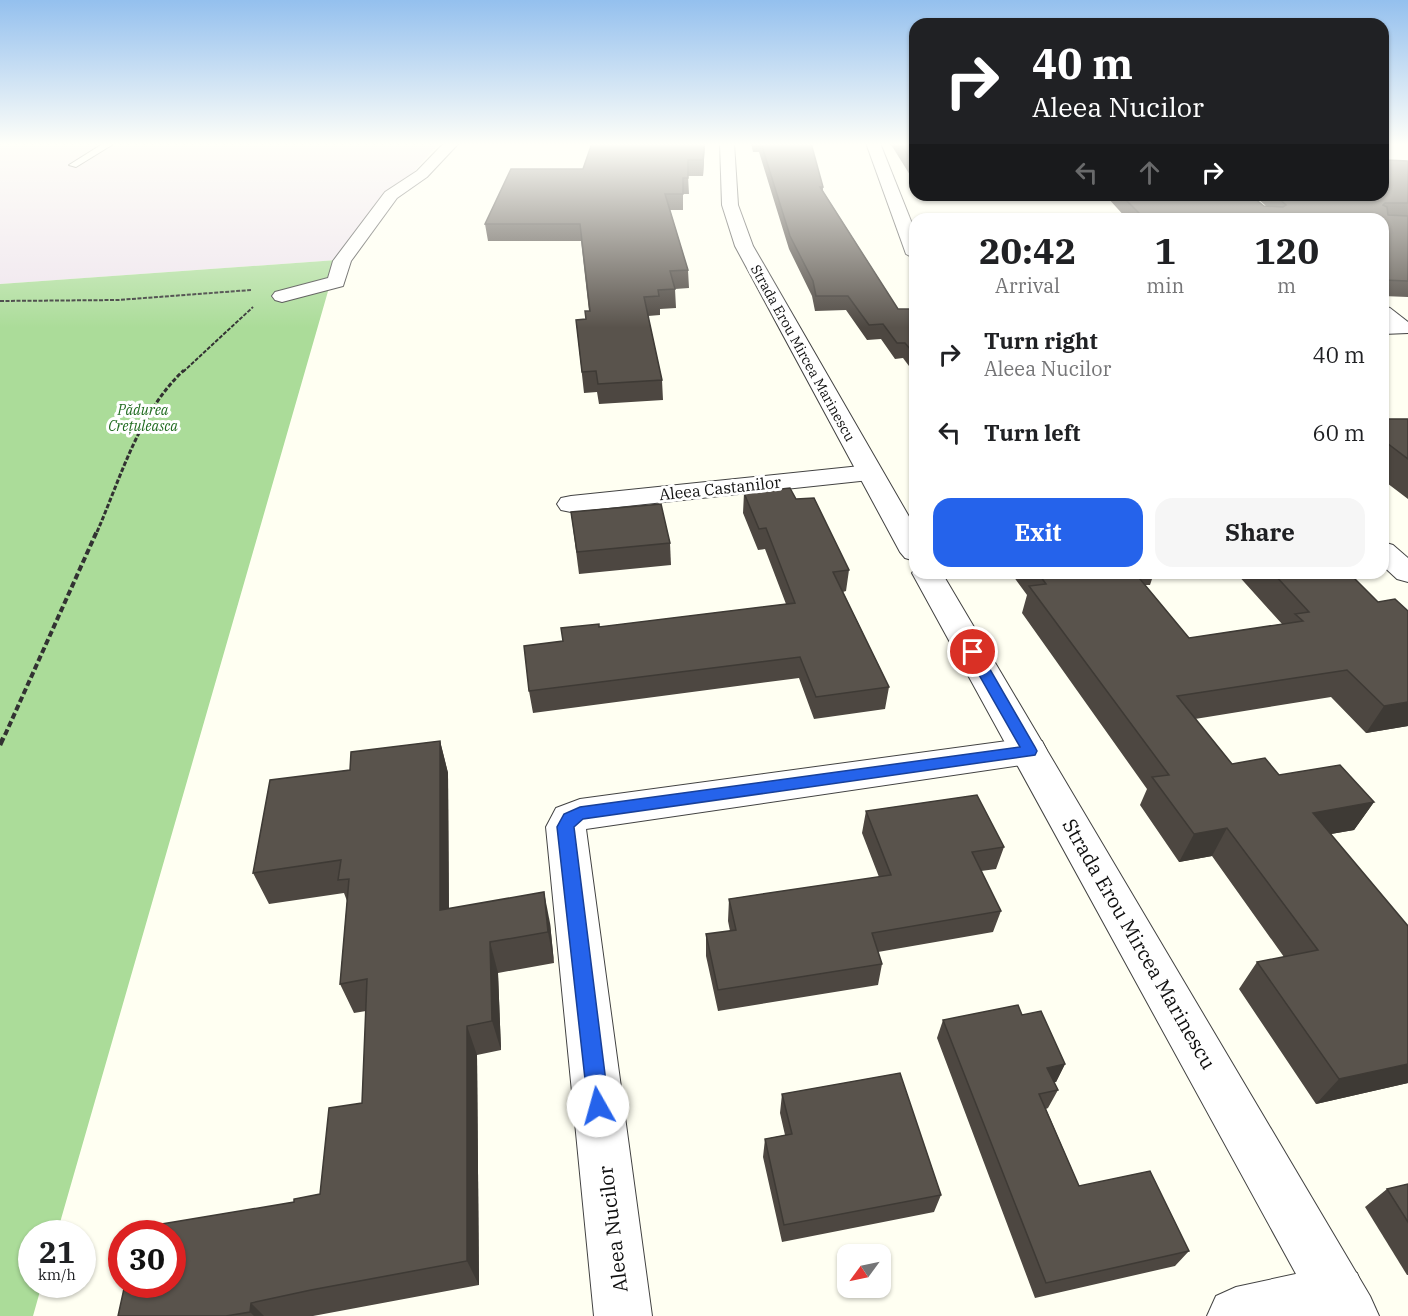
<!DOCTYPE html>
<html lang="en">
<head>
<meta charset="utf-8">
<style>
  :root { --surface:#fff; --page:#f6f6f6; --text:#202124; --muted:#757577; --accent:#2563eb }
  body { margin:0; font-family:"IBM Plex Serif",serif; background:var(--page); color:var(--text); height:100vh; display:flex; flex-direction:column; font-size:22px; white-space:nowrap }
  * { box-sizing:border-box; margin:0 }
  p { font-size:20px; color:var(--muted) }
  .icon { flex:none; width:33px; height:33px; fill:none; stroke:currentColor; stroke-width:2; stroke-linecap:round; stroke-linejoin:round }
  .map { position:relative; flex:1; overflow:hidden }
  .side { position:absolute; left:909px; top:213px; width:480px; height:366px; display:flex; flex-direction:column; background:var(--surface); border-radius:18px; box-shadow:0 2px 4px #0004 }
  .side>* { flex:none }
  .hud { position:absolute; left:909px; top:18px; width:480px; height:183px; border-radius:18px; box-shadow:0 2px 4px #0004; background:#202124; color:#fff; overflow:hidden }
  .needle { width:39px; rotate:237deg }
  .fabs { position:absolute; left:837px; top:1244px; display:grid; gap:12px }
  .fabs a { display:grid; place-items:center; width:54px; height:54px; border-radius:12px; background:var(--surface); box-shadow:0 2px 4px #0004; font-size:30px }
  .speed { position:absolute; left:18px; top:1220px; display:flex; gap:12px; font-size:30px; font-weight:700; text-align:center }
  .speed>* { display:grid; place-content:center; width:78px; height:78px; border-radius:50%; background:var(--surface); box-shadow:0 2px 4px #0004; line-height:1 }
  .speed small { font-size:15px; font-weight:400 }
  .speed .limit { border:9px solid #d22; background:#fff; color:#111 }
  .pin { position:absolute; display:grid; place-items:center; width:51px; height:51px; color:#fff; margin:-26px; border:3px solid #fff; border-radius:50%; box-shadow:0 2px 6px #0007 }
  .me { position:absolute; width:66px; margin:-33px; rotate:353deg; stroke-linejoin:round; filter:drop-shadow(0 0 4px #0008) }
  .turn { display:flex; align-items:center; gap:21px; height:126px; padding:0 24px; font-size:27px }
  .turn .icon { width:78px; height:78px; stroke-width:2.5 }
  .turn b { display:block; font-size:42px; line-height:51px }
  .lanes { display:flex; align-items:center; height:57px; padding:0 24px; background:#0003; justify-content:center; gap:30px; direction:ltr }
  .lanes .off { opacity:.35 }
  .eta { display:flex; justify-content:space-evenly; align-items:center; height:102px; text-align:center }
  .eta b { font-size:36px; font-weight:700; line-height:42px }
  .primary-button { display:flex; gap:12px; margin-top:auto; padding:12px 24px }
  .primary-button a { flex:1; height:69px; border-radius:18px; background:var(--accent); color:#fff; font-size:24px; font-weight:700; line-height:69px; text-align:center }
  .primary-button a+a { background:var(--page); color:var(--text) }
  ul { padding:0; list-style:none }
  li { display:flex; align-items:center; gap:18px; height:78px; padding:0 24px }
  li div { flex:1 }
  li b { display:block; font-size:22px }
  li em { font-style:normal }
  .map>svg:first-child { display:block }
</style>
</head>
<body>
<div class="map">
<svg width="1408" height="1316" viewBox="0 0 1408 1316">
  <rect width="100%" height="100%" fill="#fffff2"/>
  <polygon fill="#eee4ed" points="0,143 439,143 337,260 0,284"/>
  <polygon fill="#abdc99" points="337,260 57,1233 32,1233 32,1284 42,1284 33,1316 0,1316 0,284"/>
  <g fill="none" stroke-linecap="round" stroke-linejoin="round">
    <g stroke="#434343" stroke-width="2">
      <polygon id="service" points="104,143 115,143 76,167 69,165"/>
    </g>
    <g stroke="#434343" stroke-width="2">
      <g id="minor">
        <polygon points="444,143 459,143 427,177 397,198 351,261 343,286 282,302 275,300 272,296 275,292 328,278 333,261 385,192 417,171"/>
        <polygon points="866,143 880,143 915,231 915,259 906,254"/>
        <polygon points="870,465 879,467 883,473 879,479 571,512 561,510 557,504 561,498 571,496"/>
        <polygon points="1029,738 1042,741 1047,751 1042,761 1029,764 586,829 652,1316 594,1316 546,827 556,808 580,799"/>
        <polygon points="1337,1265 1357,1273 1365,1293 1357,1313 1350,1316 1207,1316 1216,1296 1236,1287"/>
      </g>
    </g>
    <g stroke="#434343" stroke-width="2">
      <g id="tertiary">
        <polygon points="720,143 734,143 738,205 753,246 915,527 915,561 905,558 900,552 735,246 722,205"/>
        <polygon points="1383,306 1390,308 1408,322 1408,333 1383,334"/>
        <polygon points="1383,542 1393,545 1408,558 1408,582 1397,579 1383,566"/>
        <polygon points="915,569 915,573 942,573 1370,1296 1379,1316 1319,1316 912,573"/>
      </g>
    </g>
    <g stroke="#323232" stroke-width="2" stroke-dasharray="4 1.5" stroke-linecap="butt">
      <polyline points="0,301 118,300 251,290"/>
      <polyline points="183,372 253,307"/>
    </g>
    <path stroke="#323232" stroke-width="3" stroke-dasharray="4.5 2" stroke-linecap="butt" d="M97 532C121 477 139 412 184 370"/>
    <polyline stroke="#323232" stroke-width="4" stroke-dasharray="6 3" stroke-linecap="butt" points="5,735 97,531"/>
    <polyline stroke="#323232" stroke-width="4.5" stroke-dasharray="8 4" stroke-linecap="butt" points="0,745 5,734"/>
    <use href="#service" fill="#fff" fill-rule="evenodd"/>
    <use href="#minor" fill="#fff" fill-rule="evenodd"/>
    <use href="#tertiary" fill="#fff" fill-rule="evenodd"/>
  </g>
  <g fill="#4d4741">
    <polygon points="592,143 705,143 703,176 688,176 689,194 683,194 683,210 670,210 688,270 689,288 675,289 676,308 660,309 660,315 648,316 662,380 663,400 599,404 597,392 584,393 576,320 586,319 589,311 581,241 488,241 485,224 583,169"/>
    <polygon points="751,143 811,143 823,187 823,191 898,309 915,309 915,374 903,358 895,359 881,339 867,340 846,310 815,311 812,296 789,249 759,152 753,152"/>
    <polygon points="890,143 915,143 915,175 910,175"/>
    <polygon points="1387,160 1408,161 1408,297 1383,296 1383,219 1127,219 1107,197 927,196 926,195 1250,195 1264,206 1267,207 1254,195 1383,195"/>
    <polygon points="1383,416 1387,419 1408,419 1408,499 1383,480"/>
    <polygon points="744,493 796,499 849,570 846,591 843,592 889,687 885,709 814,719 799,678 533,713 529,691 563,641 599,627 786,604 765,549 758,550 743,513"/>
    <polygon points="571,512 670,543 671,565 579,574"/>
    <polygon points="1011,573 1154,573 1150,585 1145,585 1189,638 1282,624 1236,573 1349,573 1408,726 1366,733 1331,697 1195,719 1232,764 1279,775 1374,802 1354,830 1331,834 1408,1083 1316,1104 1239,989 1257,962 1284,957 1212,856 1179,862 1140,805 1147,789 1022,613 1027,595"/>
    <polygon points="440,741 448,773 449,908 550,923 554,963 498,973 501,1050 477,1055 479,1285 313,1316 118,1316 294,1202 320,1194 362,1103 366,1011 354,1013 340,984 347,901 344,893 269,904 253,873"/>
    <polygon points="866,811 1004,847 996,869 981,871 1001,911 993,932 878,952 882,964 878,985 718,1011 706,956 706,934 730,931 728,921 729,899 879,877 862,833"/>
    <polygon points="1022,1015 1065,1064 1056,1082 1054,1082 1058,1090 1048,1108 1046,1109 1079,1186 1189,1251 1175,1266 1035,1298 937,1038 943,1020"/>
    <polygon points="782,1094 941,1195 934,1212 782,1242 763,1157 765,1139 785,1135 780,1113"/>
    <polygon points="1408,1184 1408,1275 1407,1275 1365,1207 1387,1189"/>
  </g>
  <g fill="#3e3a35">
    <polygon points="704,143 705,143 703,176 703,160"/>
    <polygon points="1408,702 1408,726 1366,733 1384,706"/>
    <polygon points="440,741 448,773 449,940 440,910"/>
    <polygon points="1374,802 1354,830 1296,840 1313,813"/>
    <polygon points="1227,828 1212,856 1179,862 1194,834"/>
    <polygon points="544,892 550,923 554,963 548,932"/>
    <polygon points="490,942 498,973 501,1050 492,1021"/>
    <polygon points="467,1026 477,1055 479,1285 467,1261"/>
    <polygon points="1065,1064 1056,1082 1038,1086 1047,1068"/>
    <polygon points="1408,1064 1408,1083 1316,1104 1339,1079"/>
    <polygon points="251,1303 264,1316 254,1316 250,1312"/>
  </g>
  <g fill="#59534c" stroke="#3e3a35" stroke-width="1.5">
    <polygon points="592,143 704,143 703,160 688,160 688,178 683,178 683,194 665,194 688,270 670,271 675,289 658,290 659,296 644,297 662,380 598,384 596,371 582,372 576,320 586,319 585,311 590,311 580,224 485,224 511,169 583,169"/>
    <polygon points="761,143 811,143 823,187 820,187 898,309 915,309 915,355 905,343 897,343 883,324 869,325 848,296 816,296 813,281 790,236"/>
    <polygon points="900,143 915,143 915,162 912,162"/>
    <polygon points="1383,146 1388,149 1387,160 1408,161 1408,203 1385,203 1383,205 1387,207 1388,215 1408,216 1408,281 1383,280 1383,219 1145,219 1121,195 1250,195 1264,206 1283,207 1286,205 1275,195 1383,195"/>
    <polygon points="1383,419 1408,419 1408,459 1383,440"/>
    <polygon points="790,488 796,499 814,498 849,570 833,572 889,687 816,697 800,657 529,691 524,646 563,641 561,628 599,624 599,627 795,603 766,528 759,529 744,493"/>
    <polygon points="661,504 670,543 577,552 571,512"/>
    <polygon points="1038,573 1135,573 1189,638 1303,621 1295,614 1309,612 1273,573 1349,573 1378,602 1395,599 1408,611 1408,702 1384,706 1347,670 1177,696 1232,764 1265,758 1279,775 1340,765 1374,802 1313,813 1408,926 1408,1064 1339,1079 1257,962 1318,950 1227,828 1194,834 1152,777 1169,775 1029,586 1046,584"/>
    <polygon points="440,741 440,910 544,892 548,932 490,942 492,1021 467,1026 467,1261 311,1290 251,1303 250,1312 226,1316 118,1316 125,1284 172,1284 172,1233 137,1233 138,1228 294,1202 294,1199 320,1194 329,1108 362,1103 367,979 340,984 349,879 338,880 341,860 253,873 270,780 350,770 351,752"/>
    <polygon points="977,795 1004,847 972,852 1001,911 872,933 882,964 718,990 706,934 736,930 729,899 891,875 866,811"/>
    <polygon points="1018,1005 1022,1015 1041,1011 1065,1064 1047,1068 1058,1090 1039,1094 1079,1186 1150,1171 1189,1251 1046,1283 943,1020"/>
    <polygon points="900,1073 941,1195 784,1225 765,1139 792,1134 782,1094"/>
    <polygon points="1408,1184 1408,1222 1387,1189"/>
  </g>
  <linearGradient id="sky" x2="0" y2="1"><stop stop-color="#94c0ee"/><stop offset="0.44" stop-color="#fffff9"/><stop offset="1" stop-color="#fffff9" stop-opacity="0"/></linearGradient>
  <rect width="1408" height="328" fill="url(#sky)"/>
  <polygon fill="#2563eb" stroke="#184099" stroke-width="1.5" points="973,648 980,652 1035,747 1037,751 1035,755 583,819 574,827 609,1106 606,1113 598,1116 591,1113 588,1106 557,827 564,814 580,807 1020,747 966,652"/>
  <g text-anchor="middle" stroke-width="6" stroke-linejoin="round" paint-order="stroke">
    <g font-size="14" fill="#101010" stroke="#fff">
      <text transform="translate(803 353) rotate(61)" y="5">Strada Erou Mircea Marinescu</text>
    </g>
    <g font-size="14" font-style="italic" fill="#1f6a1e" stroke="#fff">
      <text x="143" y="415">Pădurea<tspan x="143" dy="16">Crețuleasca</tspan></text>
    </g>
    <g font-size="16" fill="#101010" stroke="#fff">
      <text transform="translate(720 488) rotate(-6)" y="6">Aleea Castanilor</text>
    </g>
    <g font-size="20" fill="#101010" stroke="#fff">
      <text transform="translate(1139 944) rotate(60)" y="7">Strada Erou Mircea Marinescu</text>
      <text transform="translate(613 1229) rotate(-97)" y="7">Aleea Nucilor</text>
    </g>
  </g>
</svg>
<div class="fabs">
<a><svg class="needle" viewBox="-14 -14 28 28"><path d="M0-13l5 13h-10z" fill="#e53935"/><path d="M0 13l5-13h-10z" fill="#757577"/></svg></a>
</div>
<div class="speed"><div>21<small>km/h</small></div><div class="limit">30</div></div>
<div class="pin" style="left:973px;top:652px;background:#d93025"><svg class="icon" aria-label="arrive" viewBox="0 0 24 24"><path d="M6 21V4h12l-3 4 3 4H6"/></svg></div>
<svg class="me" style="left:598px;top:1106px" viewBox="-20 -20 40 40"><circle r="19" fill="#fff"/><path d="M0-13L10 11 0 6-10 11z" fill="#2563eb"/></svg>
<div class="hud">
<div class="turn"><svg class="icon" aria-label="right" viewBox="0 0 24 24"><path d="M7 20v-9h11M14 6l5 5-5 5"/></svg><div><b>40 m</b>Aleea Nucilor</div></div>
<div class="lanes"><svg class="icon off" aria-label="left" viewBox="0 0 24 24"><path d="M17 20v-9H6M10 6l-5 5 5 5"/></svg><svg class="icon off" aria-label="ahead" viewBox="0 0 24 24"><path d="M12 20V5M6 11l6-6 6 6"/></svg><svg class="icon" aria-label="right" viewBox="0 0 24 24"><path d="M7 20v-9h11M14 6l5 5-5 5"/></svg></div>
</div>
<section class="side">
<div class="eta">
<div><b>20:42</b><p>Arrival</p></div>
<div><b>1</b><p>min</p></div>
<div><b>120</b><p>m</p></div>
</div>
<ul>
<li><svg class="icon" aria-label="right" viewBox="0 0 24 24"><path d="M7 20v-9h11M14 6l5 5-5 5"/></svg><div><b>Turn right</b><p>Aleea Nucilor</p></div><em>40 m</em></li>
<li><svg class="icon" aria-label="left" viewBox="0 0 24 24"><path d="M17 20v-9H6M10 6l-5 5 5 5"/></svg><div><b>Turn left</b></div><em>60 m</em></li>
</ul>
<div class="primary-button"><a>Exit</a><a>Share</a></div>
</section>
</div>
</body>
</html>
